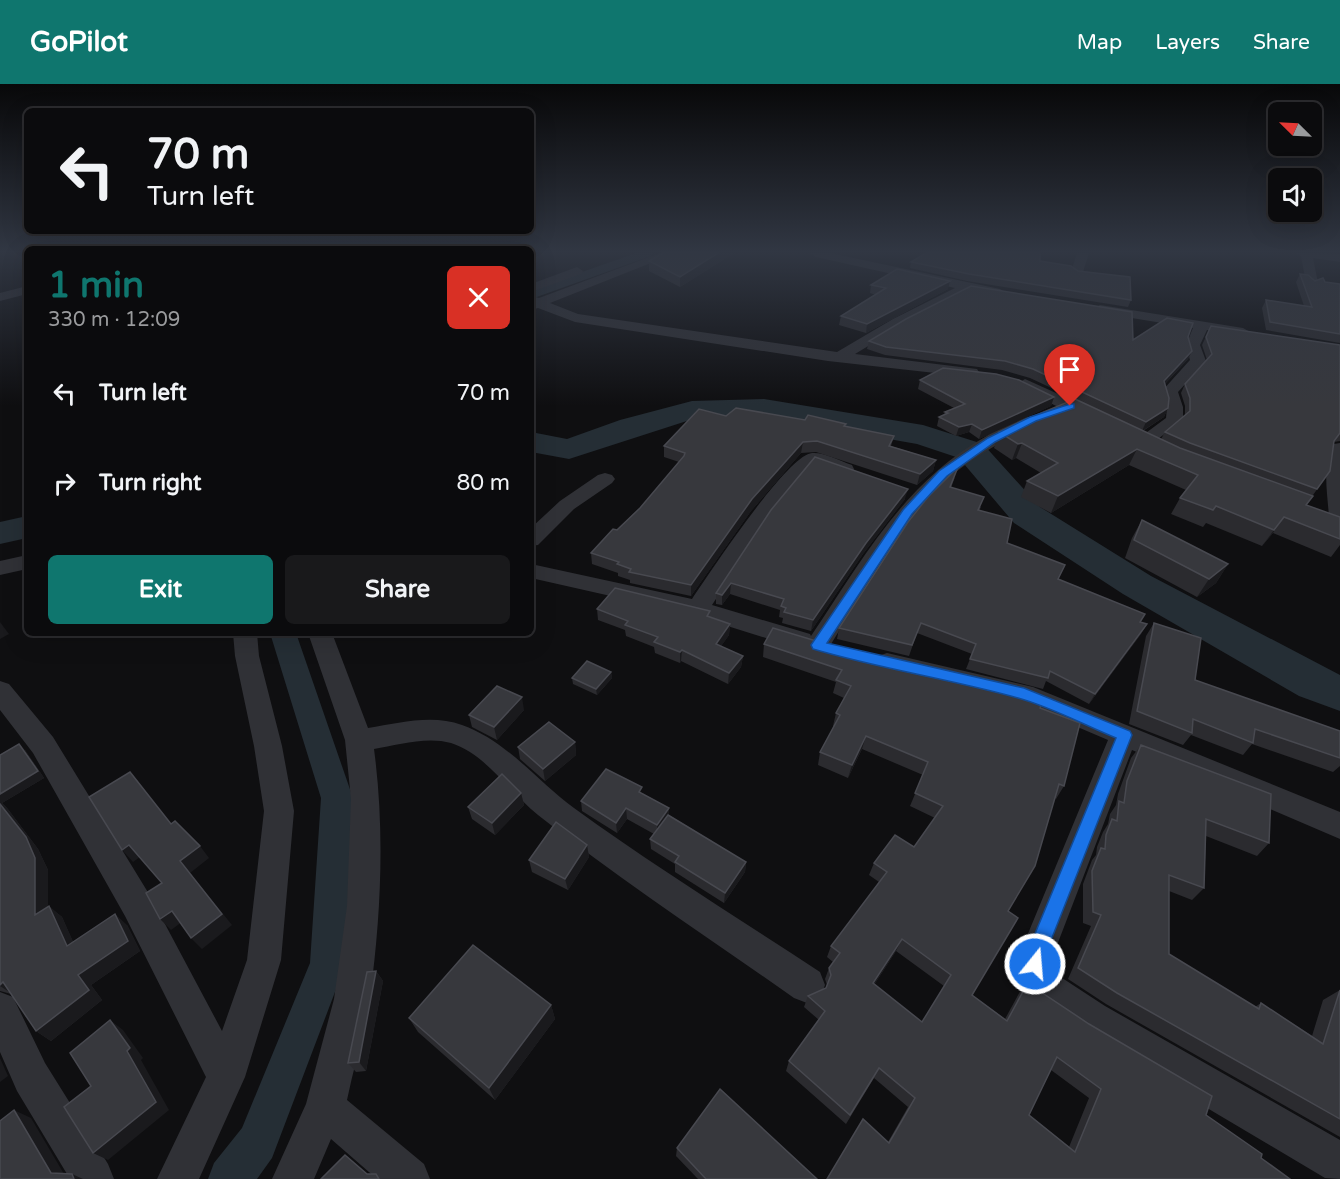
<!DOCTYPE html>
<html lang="en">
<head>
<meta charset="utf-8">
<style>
  :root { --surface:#0b0b0d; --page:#19191b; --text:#f1f3f6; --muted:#9a9b9d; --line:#2b2b2e; --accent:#0f766e }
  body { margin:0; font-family:"Varela Round",sans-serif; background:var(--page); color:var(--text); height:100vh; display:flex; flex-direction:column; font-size:22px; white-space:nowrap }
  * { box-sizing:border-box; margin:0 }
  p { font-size:20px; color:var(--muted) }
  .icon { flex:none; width:33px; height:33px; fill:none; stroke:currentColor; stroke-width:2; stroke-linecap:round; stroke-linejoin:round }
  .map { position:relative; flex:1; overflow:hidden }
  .side { position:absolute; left:24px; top:162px; width:510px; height:390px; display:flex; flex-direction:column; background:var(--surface); border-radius:9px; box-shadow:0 6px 24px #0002,0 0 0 2px var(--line) }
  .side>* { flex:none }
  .top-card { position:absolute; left:24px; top:24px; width:510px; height:126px; border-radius:9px; box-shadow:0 6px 24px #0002,0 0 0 2px var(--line); background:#0b0b0d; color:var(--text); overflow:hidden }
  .needle { width:39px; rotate:294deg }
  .fabs { position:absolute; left:1268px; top:18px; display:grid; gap:12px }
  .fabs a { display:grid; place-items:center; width:54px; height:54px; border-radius:9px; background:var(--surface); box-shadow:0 6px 24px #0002,0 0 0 2px var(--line); font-size:30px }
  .pin { position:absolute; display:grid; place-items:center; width:51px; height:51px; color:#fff; margin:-62px -26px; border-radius:50% 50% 50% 0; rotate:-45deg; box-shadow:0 0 6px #0007 }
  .pin .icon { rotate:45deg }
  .me { position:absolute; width:66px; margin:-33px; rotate:17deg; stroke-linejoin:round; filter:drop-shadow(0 0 4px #0008) }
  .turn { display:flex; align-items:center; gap:21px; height:126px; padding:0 24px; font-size:27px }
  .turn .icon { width:78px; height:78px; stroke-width:2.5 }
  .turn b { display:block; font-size:42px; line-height:51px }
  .round { display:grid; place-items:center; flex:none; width:63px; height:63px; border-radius:9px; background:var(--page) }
  .overview { display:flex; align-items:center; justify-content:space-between; height:102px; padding:0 24px }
  h1 { font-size:36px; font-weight:700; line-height:45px; color:var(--accent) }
  .primary-button { display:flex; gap:12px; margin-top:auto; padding:12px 24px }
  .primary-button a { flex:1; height:69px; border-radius:9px; background:var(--accent); color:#fff; font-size:24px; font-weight:700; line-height:69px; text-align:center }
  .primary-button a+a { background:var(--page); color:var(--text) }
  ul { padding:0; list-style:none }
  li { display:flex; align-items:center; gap:18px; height:90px; padding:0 24px }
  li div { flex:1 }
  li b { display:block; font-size:22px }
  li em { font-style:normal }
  header { display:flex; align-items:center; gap:36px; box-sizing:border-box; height:84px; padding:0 30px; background:var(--accent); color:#fff }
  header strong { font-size:28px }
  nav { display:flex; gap:33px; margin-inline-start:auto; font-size:21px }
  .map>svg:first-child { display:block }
</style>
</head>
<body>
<header>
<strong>GoPilot</strong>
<nav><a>Map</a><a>Layers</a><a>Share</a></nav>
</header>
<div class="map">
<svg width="1340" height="1095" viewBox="0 0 1340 1095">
  <rect width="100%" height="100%" fill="#0f0f11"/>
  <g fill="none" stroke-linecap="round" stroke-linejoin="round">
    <g fill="#252e35" fill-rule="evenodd">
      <polygon points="636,169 653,169 651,172 531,215 531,206"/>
      <polygon points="270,549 296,549 353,714 346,879 272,1074 257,1095 208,1095 214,1079 242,1044 310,879 321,714"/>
    </g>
    <g fill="#252e35" fill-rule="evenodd">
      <polygon points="764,315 923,341 983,360 1040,423 1151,492 1340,591 1340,627 1299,612 1123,510 1014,439 959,374 917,360 764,333 693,335 569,375 531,368 531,348 567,355 620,336 692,317"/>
      <polygon points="27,432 27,454 0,460 0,438"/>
    </g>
    <g fill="#303136" fill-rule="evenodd">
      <polygon points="660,169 676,169 550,219 578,230 837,268 893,235 955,204 816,173 810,169 830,169 1000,205 1007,209 1000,213 969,207 903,241 855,270 977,285 979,288 977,291 971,293 828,277 575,238 538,224 531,226 531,212 539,214"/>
      <polygon points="1077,169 1089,169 1083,188 1077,192 1071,188"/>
      <polygon points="1295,169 1340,170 1340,178 1313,174 1318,199 1312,203 1306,199 1301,172"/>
      <polygon points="577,183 583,187 581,190 531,208 531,200"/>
      <polygon points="27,202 27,210 0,217 0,209"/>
      <polygon points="1100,221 1243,244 1250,248 1243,252 1207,246 1200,261 1206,277 1178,308 1183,323 1183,336 1150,361 1138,361 1135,357 1166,334 1167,323 1162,307 1190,276 1186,261 1193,244 1095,228 1093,225"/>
      <polygon points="1025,295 1076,318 1078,322 1070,327 1064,326 1019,303 1017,300"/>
      <path d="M1027 333 1033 334 1036 338 1033 342C1004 356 976 371 951 392 897 440 864 507 827 567L818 570 809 567 807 563 801 565 686 529 531 494V480L692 515C709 490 787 371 812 369 824 368 840 377 852 381L854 385 852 389 845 391 813 381 768 435 712 521 810 550 811 552C861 478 904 398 985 353 998 345 1012 336 1027 333Z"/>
      <path d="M1340 359V440H1339L1332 438 1329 434C1328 412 1321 380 1334 360Z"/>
      <polygon points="605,389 612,391 615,395 612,399 574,425 538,461 531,462 531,444 560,417 598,391"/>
      <polygon points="27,471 27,485 0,491 0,477"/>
      <polygon points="233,549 257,549 259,572 282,662 294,727 281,876 245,993 199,1095 157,1095 206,993 125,832 33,669 0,626 0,597 9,600 53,653 149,810 222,947 247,876 264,727 254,662 235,572"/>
      <path d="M308 549H332L368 644C399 639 432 630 462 641 507 657 537 697 574 724 654 782 738 834 820 888L825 901 820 914 807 919 794 914C709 854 620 796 538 731 510 709 486 670 451 659 427 652 397 661 374 665 385 747 381 831 370 913 365 947 354 982 347 1016L424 1080 430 1095H377L331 1055 314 1095H272L306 1020 334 915 347 822 351 715 345 656Z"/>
      <polygon points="887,569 1033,603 1340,728 1340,755 1132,666 1054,869 1052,880 1056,890 1105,922 1340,1056 1340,1095 1325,1094 1079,948 1030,915 1018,880 1020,869 1108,656 1019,618 878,584 875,578 878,572"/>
      <polygon points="0,908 13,913 45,979 108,1080 114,1095 70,1095 17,1007 0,968"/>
    </g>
  </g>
  <g fill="#2b2b2f" fill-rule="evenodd">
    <polygon points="663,169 734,169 680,203 649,187 649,177"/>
    <polygon points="1040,177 1078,187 1131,216 1128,223 967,197 910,184 911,178"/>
    <polygon points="1300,190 1315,197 1340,200 1340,259 1266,246 1262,224 1266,216 1304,222 1296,198"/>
    <polygon points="871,201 948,205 866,249 839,241 841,232 876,211 870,209"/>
    <polygon points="1211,242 1340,261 1340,357 1334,358 1330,387 1306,421 1340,433 1340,461 1331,473 1273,449 1262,462 1206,439 1203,443 1171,430 1180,414 1186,406 1129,381 1051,429 1021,413 1027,397 1041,389 1016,374 1012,376 994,364 999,348 1075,315 1030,294 1002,286 885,271 867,265 869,257 1133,256 1188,253 1192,267 1188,275 1165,300 1168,324 1164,333 1143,347 1161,355 1165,348 1185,331 1185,322 1181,309 1185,300 1207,276 1202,261"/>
    <polygon points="920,296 1054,313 1051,322 979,355 969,348 956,352 937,342 939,333 944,331 945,328 954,324 918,305"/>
    <polygon points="726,332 805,336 846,340 845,342 894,352 891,362 936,376 933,387 917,401 816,368 801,369 751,427 691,512 630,499 630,496 618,492 618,489 592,480 591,469 640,424 679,378 664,373 664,362"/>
    <polygon points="955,393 951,404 981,423 979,427 1007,459 1058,495 1140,538 1147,540 1141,550 1089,620 1046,597 1043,605 966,585 972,570 917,549 909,572 837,555 839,544"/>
    <polygon points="905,415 863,470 811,547 782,539 783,534 779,533 780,526 730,510 722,521 716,520 716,509 771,426"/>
    <polygon points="1142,436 1228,480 1216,499 1197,513 1125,474 1132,454"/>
    <polygon points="597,525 710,533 730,540 729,551 721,562 743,572 741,583 728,600 681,577 680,579 655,569 654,563 626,552 625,546 598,536"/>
    <polygon points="1154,539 1195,596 1340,647 1340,682 1333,688 1252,660 1243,671 1191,651 1183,661 1129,640 1146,552"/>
    <path d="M764 560 960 599 1040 624 1064 702 1056 715 1055 714 972 911 1005 935 1023 902 1032 891 1038 906 1206 1031 1262 1070 826 1095 888 1058 908 1023 874 994 846 1040 786 987 789 977 819 936 804 923 808 912 826 904 827 901 825 895 829 884 833 878 827 873 831 862 879 798 869 791 874 779 914 763 935 734 910 722 923 691 862 665 848 694 818 681 820 668 834 643 833 642 836 629 844 614 833 609 836 598 763 573ZM896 867 944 902 922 938 874 901ZM1051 986 1089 1014 1069 1063 1029 1031Z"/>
    <polygon points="611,588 612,594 597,611 573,600 572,594"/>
    <polygon points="524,626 497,656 472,643 469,631"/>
    <polygon points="575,658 576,671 545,697 520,675 518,663"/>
    <polygon points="1141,661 1269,759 1257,772 1206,752 1204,804 1192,816 1169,807 1169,870 1255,923 1261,919 1312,952 1323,916 1340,906 1340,1053 1106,920 1068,895 1091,842 1083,839 1083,800 1092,776 1096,771 1097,763 1103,748 1108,740 1110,730 1116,721 1118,710 1131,674"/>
    <polygon points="25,666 44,694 2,719 7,724 38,765 48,786 48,822 62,833 73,858 127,841 140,867 91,901 102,916 51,957 36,947 11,910 0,907 0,671"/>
    <polygon points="521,709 524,721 495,751 472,735 468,723"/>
    <polygon points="642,709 669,724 669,731 746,778 745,788 724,819 675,788 675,780 651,765 650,755 654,750 627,735 617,749 582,727 581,717"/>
    <polygon points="587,761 589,773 568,806 532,788 529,776"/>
    <polygon points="376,887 383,897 366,987 356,988 348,979"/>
    <polygon points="551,921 555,935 495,1016 418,948 409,934"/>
    <polygon points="677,1064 817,1095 698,1095 676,1072"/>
  </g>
  <g fill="#1a1a1d">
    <polygon points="718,169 734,169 680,203 680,193"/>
    <polygon points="950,197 948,205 866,249 867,240"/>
    <polygon points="1192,267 1188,275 1160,305 1164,297"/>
    <polygon points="1054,313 1051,322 979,355 982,346"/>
    <polygon points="1168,324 1164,333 1142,347 1146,338"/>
    <polygon points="972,340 969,348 956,352 959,343"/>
    <polygon points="803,358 801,369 751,427 691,512 691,501 752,415"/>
    <polygon points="1022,359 1016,374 1012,376 1018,360"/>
    <polygon points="1137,365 1129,381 1051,429 1058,412"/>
    <polygon points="936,376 933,387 917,401 920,390"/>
    <polygon points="908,405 905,415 863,470 811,547 813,536 866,459"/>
    <polygon points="1284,433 1273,449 1262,462 1274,446"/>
    <polygon points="1228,480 1216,499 1197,513 1209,495"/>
    <polygon points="731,499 730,510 722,521 722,511"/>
    <polygon points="534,502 536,514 531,518 531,504"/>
    <polygon points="0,538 9,550 0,555"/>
    <polygon points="730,540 729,551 715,571 716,560"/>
    <polygon points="1147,540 1141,550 1089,620 1095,610"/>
    <polygon points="682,566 681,577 680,579 680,568"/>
    <polygon points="743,572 741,583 728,600 729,589"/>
    <polygon points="611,588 612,594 597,611 596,605"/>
    <polygon points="522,613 524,626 497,656 494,643"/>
    <polygon points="866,652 862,665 848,694 852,681"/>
    <polygon points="575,658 576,671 545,697 543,685"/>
    <polygon points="19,660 25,666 44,694 2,719 7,724 38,765 48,786 48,841 35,831 0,720 0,710"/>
    <polygon points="521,709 524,721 495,751 492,739"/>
    <polygon points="626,724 627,735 617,749 616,739"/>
    <polygon points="669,724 669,734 657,752 657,741"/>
    <polygon points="129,761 140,773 133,778 122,766"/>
    <polygon points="587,761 589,773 568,806 565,795"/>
    <polygon points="200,762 209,774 190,789 232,841 202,865 191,854 180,777"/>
    <polygon points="746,778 745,788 724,819 725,809"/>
    <polygon points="49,822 62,833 80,873 67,862"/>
    <polygon points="172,827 182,838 171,846 160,835"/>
    <polygon points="115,830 127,841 140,867 91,901 102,916 51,957 36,947"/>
    <polygon points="902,855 896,867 868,910 873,899"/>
    <polygon points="376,887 383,897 366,987 359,978"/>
    <polygon points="3,898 14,911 0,902 0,901"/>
    <polygon points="551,921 555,935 495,1016 489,1004"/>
    <polygon points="110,936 123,946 143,974 141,976 169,1026 108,1076 93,1069"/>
    <polygon points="0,974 8,992 0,998"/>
    <polygon points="14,1026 31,1034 67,1095 51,1089"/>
    <polygon points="72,1090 83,1095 74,1095"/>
  </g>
  <g fill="#37383d" stroke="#484950" stroke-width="1.5" fill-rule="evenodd">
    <polygon points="663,169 718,169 680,193 649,177"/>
    <polygon points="926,169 1040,169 1040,177 1071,182 1078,187 1130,193 1131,216 969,190 911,178"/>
    <polygon points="897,185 950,197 867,240 841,232 886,204 871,201"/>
    <polygon points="1300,190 1308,191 1315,197 1323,194 1325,198 1340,200 1340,250 1270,238 1266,216 1312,223"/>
    <polygon points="971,202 1132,228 1133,256 1167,234 1193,239 1188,253 1192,267 1164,297 1169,314 1168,324 1146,338 1033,285 1005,277 886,263 869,257 906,235"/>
    <polygon points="1211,242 1340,261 1340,349 1334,357 1330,387 1317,405 1190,359 1165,348 1190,327 1190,314 1185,300 1212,270 1206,253"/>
    <polygon points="943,284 996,290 1019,296 1054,313 982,346 972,340 959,343 939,333 948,329 945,328 965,320 920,296"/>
    <polygon points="1075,315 1180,364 1313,412 1306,421 1340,433 1340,455 1284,433 1274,446 1216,422 1213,426 1180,414 1198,391 1137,365 1058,412 1027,397 1058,379 1022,359 1018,360 999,348 1022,337"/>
    <polygon points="736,324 805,336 808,331 846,340 844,342 894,352 889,362 936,376 920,390 817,357 803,358 752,415 691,501 629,488 631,485 617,480 619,478 591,469 613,445 617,446 640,424 684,372 685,369 664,362 699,325 726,332"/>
    <polygon points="815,373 908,405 866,459 813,536 784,528 786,524 781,522 784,515 731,499 722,511 716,509 771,426"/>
    <polygon points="958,383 950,403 984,413 978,426 1012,435 1007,459 1065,481 1058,495 1145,530 1140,538 1147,540 1095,610 1050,587 1048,594 970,575 976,560 921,539 912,561 839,544 908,438 928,413"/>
    <polygon points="1142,436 1228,480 1209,495 1134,456"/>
    <polygon points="615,504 710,527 707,532 730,540 716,560 743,572 729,589 682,566 680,568 654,558 658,553 625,541 628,537 597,525"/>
    <polygon points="1154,539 1201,554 1195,596 1340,647 1340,674 1255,645 1253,659 1193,635 1192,649 1137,627"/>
    <path d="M773 544 856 569 910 581 960 599 962 593 1024 607 1043 615 1040 624 1080 639 1064 702 1059 700 1035 782 1008 827 1018 834 972 911 1007 937 1032 891 1038 906 1089 940 1212 1012 1206 1031 1262 1070 1261 1074 1290 1095H827L863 1035 889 1059 915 1014 879 984 850 1031 789 977 825 927 808 912 826 904 831 891 829 884 840 869 831 862 887 788 874 779 895 751 914 763 943 722 915 709 928 678 866 652 852 681 820 668 840 631 836 629 851 602 836 596 842 586 764 560ZM902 855 951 891 922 938 873 899ZM1057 973 1101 1005 1075 1068 1029 1031Z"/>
    <polygon points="587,577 611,588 596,605 572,594"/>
    <polygon points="497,602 522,613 494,643 469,631"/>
    <polygon points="549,638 575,658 543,685 518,663"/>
    <polygon points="19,660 38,687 0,710 0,671"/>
    <polygon points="1141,661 1271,710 1269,759 1206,735 1204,804 1169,791 1169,870 1259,925 1261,919 1323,960 1340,906 1340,1035 1117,909 1078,884 1101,831 1093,828 1092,787 1101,764 1105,765 1106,751 1112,735 1117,737 1119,717 1124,719 1127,697"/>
    <polygon points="606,685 642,703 639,708 669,724 657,741 626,724 616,739 581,717"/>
    <polygon points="130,688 171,740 175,737 200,762 180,777 222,830 191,854 172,827 160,835 146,809 162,799 129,761 122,766 89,713"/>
    <polygon points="502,690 521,709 492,739 468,723"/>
    <polygon points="0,720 26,753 35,774 35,831 49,822 67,862 115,830 128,857 78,891 89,906 36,947 3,898 0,901"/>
    <polygon points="668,731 746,778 725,809 675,778 679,772 650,755"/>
    <polygon points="556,738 587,761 565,795 529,776"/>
    <polygon points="473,861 551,921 489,1004 409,934"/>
    <polygon points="376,887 359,978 348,979 367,888"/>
    <polygon points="110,936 130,964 127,967 156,1018 93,1069 64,1023 91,1002 70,969"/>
    <polygon points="720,1005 817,1095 706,1095 677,1064"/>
    <polygon points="14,1026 51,1089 72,1090 74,1095 0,1095 0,1037"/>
    <polygon points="345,1071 367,1090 376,1090 379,1095 321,1095"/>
  </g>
  <linearGradient id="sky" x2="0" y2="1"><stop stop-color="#080809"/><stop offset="0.52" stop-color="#313743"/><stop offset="1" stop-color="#313743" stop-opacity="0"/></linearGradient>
  <rect width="1340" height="322" fill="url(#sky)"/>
  <path fill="#1a73e8" stroke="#114b97" stroke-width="1.5" d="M1070 320H1074V324L1036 337 995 358 947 392 912 430 827 559 1024 604 1130 647 1132 651 1046 869 1042 887 1035 890 1028 887 1025 880 1027 869 1116 654C1084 641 1051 623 1018 614 950 595 881 585 813 565L811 561 903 426 939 387 988 354 1030 333Z"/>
</svg>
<div class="fabs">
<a><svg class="needle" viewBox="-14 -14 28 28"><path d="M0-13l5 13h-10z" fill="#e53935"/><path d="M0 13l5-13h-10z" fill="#9a9b9d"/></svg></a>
<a><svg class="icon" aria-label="sound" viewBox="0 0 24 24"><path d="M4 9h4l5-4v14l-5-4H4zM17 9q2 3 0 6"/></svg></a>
</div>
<div class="pin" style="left:1070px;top:322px;background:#d93025"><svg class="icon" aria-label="arrive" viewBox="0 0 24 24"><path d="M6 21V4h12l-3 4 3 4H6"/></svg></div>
<svg class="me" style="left:1035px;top:880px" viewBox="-20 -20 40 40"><circle r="17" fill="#1a73e8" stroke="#fff" stroke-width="3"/><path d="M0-11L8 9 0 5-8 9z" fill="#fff"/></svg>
<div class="top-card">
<div class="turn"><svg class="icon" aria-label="left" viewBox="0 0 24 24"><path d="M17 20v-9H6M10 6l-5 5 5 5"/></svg><div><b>70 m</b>Turn left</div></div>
</div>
<section class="side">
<div class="overview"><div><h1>1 min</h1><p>330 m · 12:09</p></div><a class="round" style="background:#d93025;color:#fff"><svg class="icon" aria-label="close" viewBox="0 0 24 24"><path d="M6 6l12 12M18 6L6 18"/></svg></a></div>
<ul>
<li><svg class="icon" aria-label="left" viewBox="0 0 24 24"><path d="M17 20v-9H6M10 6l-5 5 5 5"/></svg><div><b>Turn left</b></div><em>70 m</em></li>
<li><svg class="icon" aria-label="right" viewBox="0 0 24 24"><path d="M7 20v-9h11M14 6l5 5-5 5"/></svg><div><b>Turn right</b></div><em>80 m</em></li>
</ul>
<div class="primary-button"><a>Exit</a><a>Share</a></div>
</section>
</div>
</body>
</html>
